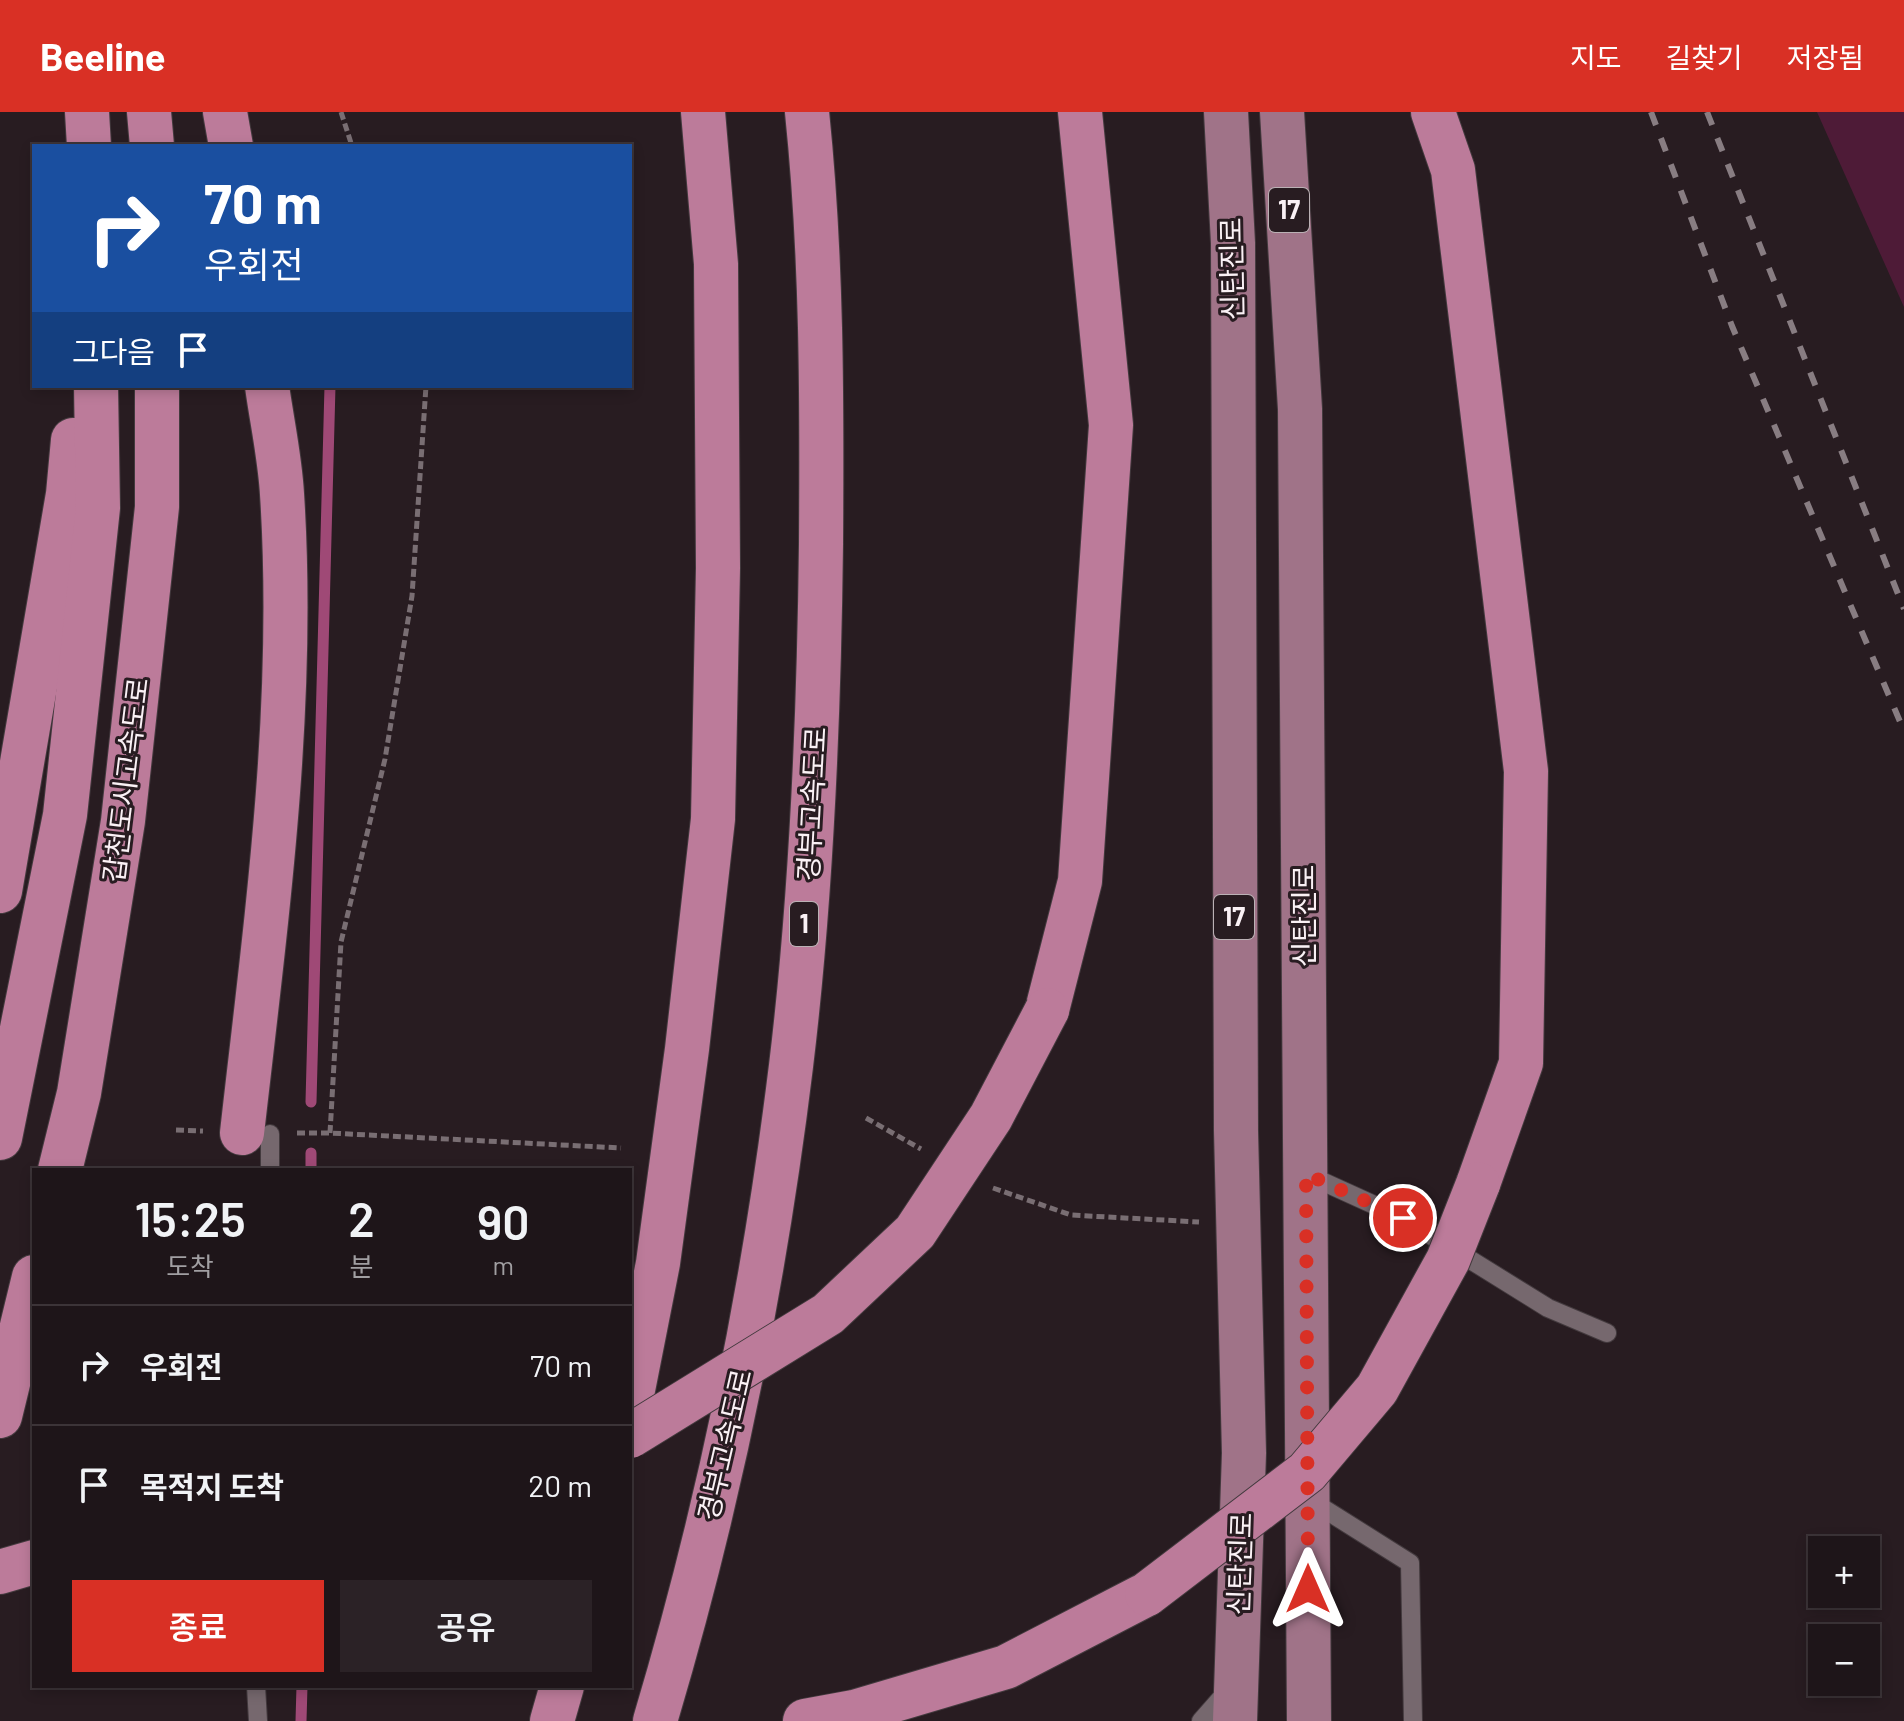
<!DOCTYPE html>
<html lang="ko">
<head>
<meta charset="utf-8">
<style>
  :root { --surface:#1e1519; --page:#2b2226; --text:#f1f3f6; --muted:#a19fa2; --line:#3c3438; --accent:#d93025 }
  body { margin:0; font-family:Barlow,"Noto Sans KR",sans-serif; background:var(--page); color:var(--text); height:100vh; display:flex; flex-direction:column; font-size:30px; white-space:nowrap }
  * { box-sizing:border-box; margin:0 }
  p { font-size:26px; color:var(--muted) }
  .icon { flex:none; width:44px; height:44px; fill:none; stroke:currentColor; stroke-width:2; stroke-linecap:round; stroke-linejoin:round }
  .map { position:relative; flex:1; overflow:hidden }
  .drawer { position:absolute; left:32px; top:1056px; width:600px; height:520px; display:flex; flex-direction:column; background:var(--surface); border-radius:0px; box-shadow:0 4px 12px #0003,0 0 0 2px var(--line) }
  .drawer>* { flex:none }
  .hud { position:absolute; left:32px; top:32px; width:600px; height:244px; border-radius:0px; box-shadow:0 4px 12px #0003,0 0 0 2px var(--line); background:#1a4fa0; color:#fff; overflow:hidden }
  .buttons { position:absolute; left:1808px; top:1424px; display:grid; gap:16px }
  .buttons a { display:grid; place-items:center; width:72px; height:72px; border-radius:0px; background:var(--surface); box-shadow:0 4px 12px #0003,0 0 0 2px var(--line); font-size:40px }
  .pin { position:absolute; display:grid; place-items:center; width:68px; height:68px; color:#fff; margin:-34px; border:4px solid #fff; border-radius:50%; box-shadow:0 2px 8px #0007 }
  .me { position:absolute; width:88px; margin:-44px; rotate:0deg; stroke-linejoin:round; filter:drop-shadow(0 0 6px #0008) }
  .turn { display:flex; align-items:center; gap:28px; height:168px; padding:0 40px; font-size:36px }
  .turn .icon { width:104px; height:104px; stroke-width:2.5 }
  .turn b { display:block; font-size:56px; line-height:68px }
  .then { display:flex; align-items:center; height:76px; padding:0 40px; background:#0003; gap:16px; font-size:30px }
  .eta { display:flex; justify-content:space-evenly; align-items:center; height:136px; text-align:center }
  .eta b { font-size:48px; font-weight:600; line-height:56px }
  .button { display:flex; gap:16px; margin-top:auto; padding:16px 40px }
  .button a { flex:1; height:92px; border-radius:0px; background:var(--accent); color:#fff; font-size:32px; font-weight:600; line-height:92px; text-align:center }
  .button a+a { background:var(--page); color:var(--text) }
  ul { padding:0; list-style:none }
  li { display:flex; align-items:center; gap:24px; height:120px; padding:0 40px; border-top:2px solid var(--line) }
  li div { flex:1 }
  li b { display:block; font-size:30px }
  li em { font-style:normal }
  header { display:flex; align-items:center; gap:48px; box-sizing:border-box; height:112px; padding:0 40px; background:var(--accent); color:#fff }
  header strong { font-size:38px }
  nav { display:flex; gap:44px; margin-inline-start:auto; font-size:28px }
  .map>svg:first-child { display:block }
</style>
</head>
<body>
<header>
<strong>Beeline</strong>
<nav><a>지도</a><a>길찾기</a><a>저장됨</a></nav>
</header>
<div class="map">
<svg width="1904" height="1609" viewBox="0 0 1904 1609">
  <rect width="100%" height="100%" fill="#281c21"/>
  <polygon fill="#4e1b37" points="1817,0 1904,0 1904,195"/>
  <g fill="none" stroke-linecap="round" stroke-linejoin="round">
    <g stroke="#9f4976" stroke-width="11">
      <polyline points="311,990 330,274"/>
      <polyline points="311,1058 311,1041"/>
      <polyline points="301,1609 302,1574"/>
    </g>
    <g stroke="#433a3e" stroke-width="20">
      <g id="lane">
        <polyline points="270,1058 270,1022"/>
        <polyline points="1306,1062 1403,1106 1548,1196 1607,1221"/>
        <polyline points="1310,1388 1410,1451 1413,1609"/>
        <polyline points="256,1574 258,1609"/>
        <polyline points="1201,1609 1230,1576"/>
      </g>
    </g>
    <g stroke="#433a3e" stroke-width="46">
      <g id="primary">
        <polyline points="1226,0 1233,131 1236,1019 1244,1341 1235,1609"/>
        <polyline points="1282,0 1300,297 1309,1609"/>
      </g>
    </g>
    <g stroke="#433a3e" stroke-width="46">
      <g id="highway">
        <polyline points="87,0 89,34"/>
        <polyline points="149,0 152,34"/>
        <polyline points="225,0 231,34"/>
        <polyline points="1433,0 1453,58 1526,659 1521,951 1478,1072"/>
        <polyline points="0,779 68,382 73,328"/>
        <polyline points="1047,898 1080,769 1111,313 1080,0"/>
        <path d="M242 1021C266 809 296 596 282 382 280 346 272 310 267 274"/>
        <polyline points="0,1026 65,703 98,396 96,274"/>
        <polyline points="60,1058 79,981 123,709 157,395 157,274"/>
        <polyline points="630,1293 658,1151 687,937 713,707 718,456 716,152 703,0"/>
        <polyline points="0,1304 34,1165"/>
        <polyline points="0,1460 34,1450"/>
        <polyline points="552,1609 562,1574"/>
        <path d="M655 1609C719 1395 764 1175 791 954 812 781 819 606 821 432 822 288 822 144 807 0"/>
        <polyline points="805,1609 854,1600 1006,1555 1147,1482"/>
      </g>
    </g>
    <g stroke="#796e73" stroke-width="5" stroke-dasharray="8 4" stroke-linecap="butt">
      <polyline points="341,0 352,34"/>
      <polyline points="866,1006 921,1037"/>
      <polyline points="176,1018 203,1019"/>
      <polyline points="297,1021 330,1021 621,1036"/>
      <polyline points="330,1021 341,830 385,647 412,484 426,274"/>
      <polyline points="993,1076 1071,1103 1199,1110"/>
    </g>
    <use href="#lane" stroke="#76686e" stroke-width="18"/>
    <use href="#primary" stroke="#a07388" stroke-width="44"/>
    <use href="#highway" stroke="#bc7b9a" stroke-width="44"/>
    <g stroke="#887d82" stroke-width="6" stroke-dasharray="14 14" stroke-linecap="butt">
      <polyline points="1651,0 1732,214 1904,619"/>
      <polyline points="1707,0 1904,497"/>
    </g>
    <g stroke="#433a3e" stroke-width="46" stroke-linecap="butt">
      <g id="highway-bridge">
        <polyline points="630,1324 828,1202 915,1120 991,1005 1047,898"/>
        <polyline points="1147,1482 1307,1360 1377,1277 1448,1148 1478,1072"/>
      </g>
    </g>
    <use href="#highway-bridge" stroke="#bc7b9a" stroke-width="44"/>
  </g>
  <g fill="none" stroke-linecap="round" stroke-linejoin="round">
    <polyline stroke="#d93025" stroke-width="14" stroke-dasharray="0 25.2" points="1308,1477 1306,1062 1403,1106"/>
  </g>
  <g text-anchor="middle" stroke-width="6" stroke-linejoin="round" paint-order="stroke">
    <g fill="#281c21" stroke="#bbb1b5" stroke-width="2">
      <rect x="1269" y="76" width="40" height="44" rx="6"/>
      <rect x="1214" y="783" width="40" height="44" rx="6"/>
      <rect x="790" y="790" width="28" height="44" rx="6"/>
    </g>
    <g font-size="26" font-weight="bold" fill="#faf1f5">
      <text x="1289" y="107">17</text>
      <text x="1234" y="814">17</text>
      <text x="804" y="821">1</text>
    </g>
    <g font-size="28" fill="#faf1f5" stroke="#281c21">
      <text transform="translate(1232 157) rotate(-91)" y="10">신탄진로</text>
      <text transform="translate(126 668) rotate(-83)" y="10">갑천도시고속도로</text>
      <text transform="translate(812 692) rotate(-87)" y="10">경부고속도로</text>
      <text transform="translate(1304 804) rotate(-90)" y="10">신탄진로</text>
      <text transform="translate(725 1333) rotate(-77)" y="10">경부고속도로</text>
      <text transform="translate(1240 1452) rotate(-88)" y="10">신탄진로</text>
    </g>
  </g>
</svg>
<div class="buttons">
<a>+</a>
<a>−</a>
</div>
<div class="pin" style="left:1403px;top:1106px;background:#d93025"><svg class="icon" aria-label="arrive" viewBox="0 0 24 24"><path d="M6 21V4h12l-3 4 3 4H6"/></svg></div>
<svg class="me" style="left:1308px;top:1477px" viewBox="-20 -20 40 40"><path d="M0-17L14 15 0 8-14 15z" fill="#d93025" stroke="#fff" stroke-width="4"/></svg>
<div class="hud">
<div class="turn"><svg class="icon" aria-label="right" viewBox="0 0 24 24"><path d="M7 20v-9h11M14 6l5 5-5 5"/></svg><div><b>70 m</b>우회전</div></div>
<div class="then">그다음<svg class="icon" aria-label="arrive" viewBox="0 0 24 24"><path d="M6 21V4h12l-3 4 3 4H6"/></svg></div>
</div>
<section class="drawer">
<div class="eta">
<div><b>15:25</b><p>도착</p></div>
<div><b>2</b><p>분</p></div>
<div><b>90</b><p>m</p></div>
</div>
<ul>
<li><svg class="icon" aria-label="right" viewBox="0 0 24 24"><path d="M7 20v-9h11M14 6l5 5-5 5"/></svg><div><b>우회전</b></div><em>70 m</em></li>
<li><svg class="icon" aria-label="arrive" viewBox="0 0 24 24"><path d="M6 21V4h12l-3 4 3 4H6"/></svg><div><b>목적지 도착</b></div><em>20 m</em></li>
</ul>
<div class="button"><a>종료</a><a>공유</a></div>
</section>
</div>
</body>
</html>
